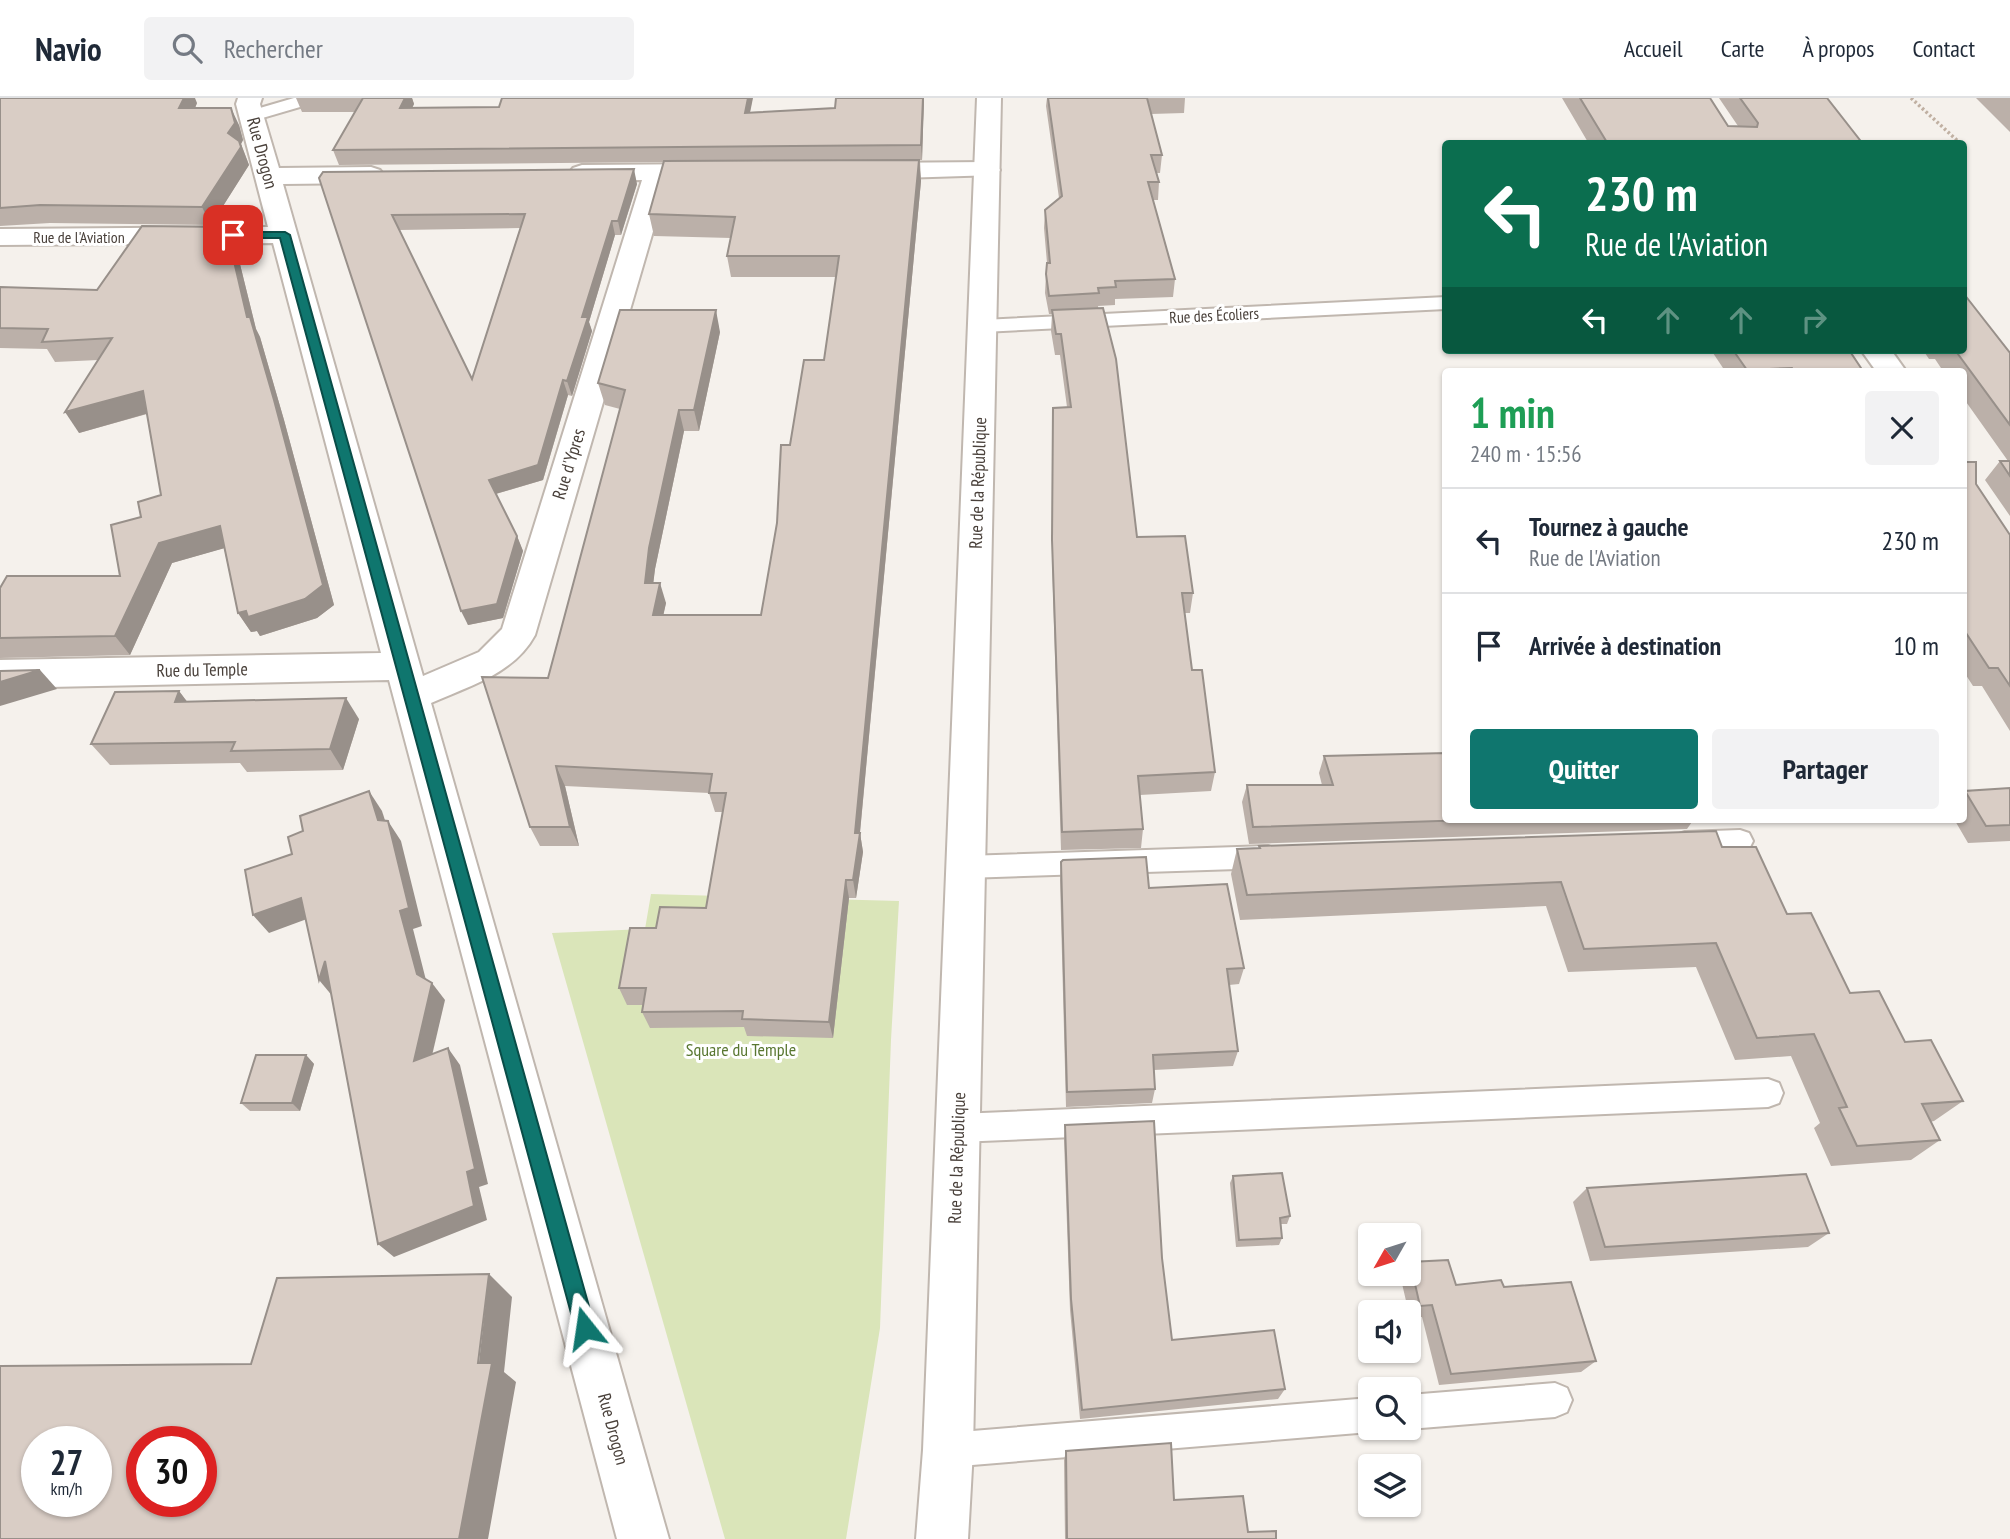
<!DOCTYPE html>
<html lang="fr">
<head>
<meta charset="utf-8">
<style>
  :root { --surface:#fff; --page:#f2f2f3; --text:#1f2937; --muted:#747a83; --line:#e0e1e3; --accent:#0f766e }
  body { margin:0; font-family:"PT Sans Narrow",sans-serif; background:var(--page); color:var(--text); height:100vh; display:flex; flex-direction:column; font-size:26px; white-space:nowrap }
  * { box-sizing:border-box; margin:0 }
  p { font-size:23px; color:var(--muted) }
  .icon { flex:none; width:38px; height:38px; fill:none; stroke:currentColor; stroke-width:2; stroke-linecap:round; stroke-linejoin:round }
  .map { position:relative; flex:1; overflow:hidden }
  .panel { position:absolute; left:1442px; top:270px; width:525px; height:455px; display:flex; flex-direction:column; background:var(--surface); border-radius:7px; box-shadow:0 2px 5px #0004 }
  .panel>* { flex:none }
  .guide { position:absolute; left:1442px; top:42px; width:525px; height:214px; border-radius:7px; box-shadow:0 2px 5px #0004; background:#0b6e4f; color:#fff; overflow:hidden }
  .needle { width:46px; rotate:231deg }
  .tools { position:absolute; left:1358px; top:1125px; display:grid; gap:14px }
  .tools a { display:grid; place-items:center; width:63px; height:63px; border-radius:7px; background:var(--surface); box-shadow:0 2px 5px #0004; font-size:35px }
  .speed { position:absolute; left:21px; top:1328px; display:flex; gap:14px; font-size:35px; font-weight:700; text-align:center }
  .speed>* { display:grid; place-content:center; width:91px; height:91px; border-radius:50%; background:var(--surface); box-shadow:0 2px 5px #0004; line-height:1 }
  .speed small { font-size:18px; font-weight:400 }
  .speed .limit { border:10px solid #d22; background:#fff; color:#111 }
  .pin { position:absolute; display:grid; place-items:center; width:60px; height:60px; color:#fff; margin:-30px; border-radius:14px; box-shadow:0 4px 10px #0006 }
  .me { position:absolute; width:77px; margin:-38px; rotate:345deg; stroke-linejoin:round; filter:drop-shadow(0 0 5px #0008) }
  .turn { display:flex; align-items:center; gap:24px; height:147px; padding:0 28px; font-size:32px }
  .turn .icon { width:91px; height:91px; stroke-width:2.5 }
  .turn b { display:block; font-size:49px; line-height:60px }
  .lanes { display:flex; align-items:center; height:66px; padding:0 28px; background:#0003; justify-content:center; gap:35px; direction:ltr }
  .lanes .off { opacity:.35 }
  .round { display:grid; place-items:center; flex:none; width:74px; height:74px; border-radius:7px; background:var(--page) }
  .head { display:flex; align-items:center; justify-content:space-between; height:119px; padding:0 28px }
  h1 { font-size:42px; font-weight:800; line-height:52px; color:#1e9e55 }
  .button { display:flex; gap:14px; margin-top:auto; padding:14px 28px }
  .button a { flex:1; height:80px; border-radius:7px; background:var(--accent); color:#fff; font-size:28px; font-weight:800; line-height:80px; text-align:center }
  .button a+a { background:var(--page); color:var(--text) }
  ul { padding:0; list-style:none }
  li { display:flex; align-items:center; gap:21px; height:105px; padding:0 28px; border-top:2px solid var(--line) }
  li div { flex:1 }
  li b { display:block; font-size:26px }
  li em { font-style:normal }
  header { display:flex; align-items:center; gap:42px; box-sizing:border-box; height:98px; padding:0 35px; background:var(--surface); border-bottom:2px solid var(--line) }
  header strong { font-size:33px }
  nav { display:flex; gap:38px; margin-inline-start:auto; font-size:24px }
  .search { width:490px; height:63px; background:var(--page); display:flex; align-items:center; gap:18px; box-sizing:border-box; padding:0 24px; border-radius:7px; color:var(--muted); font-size:26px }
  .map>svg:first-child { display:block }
</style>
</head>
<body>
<header>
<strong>Navio</strong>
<div class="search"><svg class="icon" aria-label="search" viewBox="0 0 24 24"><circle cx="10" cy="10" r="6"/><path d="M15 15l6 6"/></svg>Rechercher</div>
<nav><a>Accueil</a><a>Carte</a><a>À propos</a><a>Contact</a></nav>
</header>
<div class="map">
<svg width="2010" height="1441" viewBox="0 0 2010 1441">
  <rect width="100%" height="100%" fill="#f5f1ec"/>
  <polygon fill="#dae5b9" points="651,796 899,803 891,942 880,1230 846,1441 725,1441 552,835 645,831"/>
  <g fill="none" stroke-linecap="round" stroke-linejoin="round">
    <g stroke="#c0b7af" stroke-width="4">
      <g id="service">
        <polygon points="294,0 319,0 317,4 252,23 244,18 246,14"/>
        <polygon points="1446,199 1446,211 983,234 976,232 973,228 976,224 983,222"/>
        <path d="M1740 732 1749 735 1753 743 1749 751C1730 758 1695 760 1676 753L1672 745 1676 737 1685 734Z"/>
        <polygon points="1268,748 1277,751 1281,759 1277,767 1268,770 966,780 956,777 953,769 956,761 966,758"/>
        <polygon points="1768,981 1779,985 1783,995 1779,1005 1768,1009 958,1044 947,1040 943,1030 947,1020 958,1016"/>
        <polygon points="1555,1285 1567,1290 1572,1302 1567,1314 1555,1319 1409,1331 1406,1330 1409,1330 1409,1297"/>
        <polygon points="1370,1300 1370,1330 1380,1330 1370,1334 948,1369 936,1364 931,1352 936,1340 948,1335"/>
      </g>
    </g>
    <g stroke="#c0b7af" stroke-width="4">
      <g id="minor">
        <path d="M238 0H262L260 6 279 70 371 69 380 72 384 77 380 82 371 85 283 86 423 578 479 554 502 531 642 82 582 83 573 80 569 75 573 70 582 67 714 66 723 69 727 74 723 79 668 82 535 537C514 576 469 588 431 605L669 1441H617L389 582 0 590V562L381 555 273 145 0 147V131L268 129 236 6Z"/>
        <polygon points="987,64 996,67 1000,72 996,77 869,81 860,78 856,73 860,68 869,65"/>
        <polygon points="1861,252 1891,252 1906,273 1876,273"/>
      </g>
    </g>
    <g stroke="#c0b7af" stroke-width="4">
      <polygon id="tertiary" points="977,0 1001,0 973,1352 968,1441 916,1441 923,1352"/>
    </g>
    <polyline stroke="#c0b0a2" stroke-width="3.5" stroke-dasharray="2.5 2.5" stroke-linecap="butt" points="1911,0 1961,46"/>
    <use href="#service" fill="#fff" fill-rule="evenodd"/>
    <use href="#minor" fill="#fff" fill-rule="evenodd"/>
    <use href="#tertiary" fill="#fff" fill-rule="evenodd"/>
  </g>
  <g fill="#bbb0a9" fill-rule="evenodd">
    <polygon points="0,0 197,5 195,10 239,27 243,42 241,46 249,67 211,127 50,125 0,128"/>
    <polygon points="296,0 412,0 414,6 412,10 750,14 835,10 924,0 922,62 920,62 921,83 860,735 863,754 856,800 849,800 833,940 747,938 744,929 650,930 642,914 643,907 627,907 619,890 656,830 706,810 723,714 715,714 709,695 565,688 579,748 540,748 530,729 548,580 620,311 605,307 598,285 720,234 699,333 684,333 655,471 653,485 666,505 663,517 761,517 790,347 824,262 836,179 731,179 727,158 731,140 654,138 649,116 664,64 339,67 333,52 355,14 302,14"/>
    <polygon points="1047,0 1185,0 1184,15 1151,16 1162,57 1160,75 1157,75 1159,84 1158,102 1153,102 1175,181 1173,199 1115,201 1115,207 1098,208 1137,439 1193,495 1190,515 1184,515 1192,572 1215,674 1211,693 1140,697 1143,731 1141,750 1061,752 1052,463 1052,331 1053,310 1067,309 1060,257 1055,257 1051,233 1052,216 1049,216 1045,195 1046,176 1047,165 1044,130 1045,112 1059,100 1046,8"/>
    <polygon points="1562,0 1710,0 1728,28 1738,28 1719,0 1827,0 1863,46 1589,46"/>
    <polygon points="1976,0 2010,0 2010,34"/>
    <path d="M323 74 637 86 621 137H615L589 224 592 233 572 298 568 297 543 382 496 396 517 438 523 453 503 520 468 527ZM520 130 472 281 399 132Z"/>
    <polygon points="236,150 256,231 260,239 284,322 334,507 317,520 260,538 257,533 251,534 238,515 224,450 172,465 130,557 0,560 0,490 120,478 141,419 161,397 147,316 79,335 98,262 55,264 47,251 0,250 0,189 97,192"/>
    <polygon points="1711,252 1849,252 1863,273 1725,273"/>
    <polygon points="1923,252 1964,252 2010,255 2010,418 1985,382 2000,363 2008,363 1964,301 1964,273 1943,273 1935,261 1929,261"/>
    <polygon points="1964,364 1976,386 2010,437 2010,633 1982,588 1973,588 1964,574"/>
    <polygon points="179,593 187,604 359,621 343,672 247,674 240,665 110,667 91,646"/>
    <polygon points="1324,658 1446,721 1694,721 1687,731 1249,746 1242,704 1247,687 1322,687 1319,675"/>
    <polygon points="2010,690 2010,743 1968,745 1954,721 1964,721 1964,694 1965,693"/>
    <polygon points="1259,748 1722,749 1787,816 1850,895 1905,944 1963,1003 1934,1023 1930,1024 1940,1042 1911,1062 1831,1068 1814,1030 1820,1025 1791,958 1735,962 1696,869 1568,874 1546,808 1240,822 1231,776 1237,751 1259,750"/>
    <polygon points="1061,764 1149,790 1244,870 1239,886 1229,887 1238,953 1233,968 1154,972 1155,991 1152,1005 1066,1009 1060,782"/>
    <polygon points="306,957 314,966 300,1013 250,1013 241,1005"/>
    <polygon points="1065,1027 1162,1160 1172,1242 1285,1291 1278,1301 1080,1321 1070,1212 1064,1042"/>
    <polygon points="1233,1078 1290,1118 1287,1126 1281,1126 1282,1140 1279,1147 1236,1149 1230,1085"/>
    <polygon points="1587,1090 1829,1135 1808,1149 1590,1163 1573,1104"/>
    <polygon points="1410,1164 1456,1187 1504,1189 1596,1263 1581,1274 1439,1287 1422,1219 1410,1220 1400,1177 1401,1176 1409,1176"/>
    <polygon points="1066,1353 1248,1434 1276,1441 1065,1441 1064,1362"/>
  </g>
  <g fill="#98908a">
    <polygon points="184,0 195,0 197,5 188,27 179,10"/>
    <polygon points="405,0 412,0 414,6 405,25 400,10"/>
    <polygon points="748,0 753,0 747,30 745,15"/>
    <polygon points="923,0 924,0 922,62 921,47"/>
    <polygon points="231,10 239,27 243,42 241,46 249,67 211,127 202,109 228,35"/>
    <polygon points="919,62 921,83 859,744 860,735 863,754 856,800 853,782 855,735"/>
    <polygon points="634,71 637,86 621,137 618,123"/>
    <polygon points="612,123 615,137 589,224 592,233 572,298 567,283 582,219"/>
    <polygon points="226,129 236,150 256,231 260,239 284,322 334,507 317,520 260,538 257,533 251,534 238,515 247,219"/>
    <polygon points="716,212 720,234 699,333 694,312"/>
    <polygon points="563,282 568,297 543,382 495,396 489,382"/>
    <polygon points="143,293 156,313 79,335 65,314"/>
    <polygon points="679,312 684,333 655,471 651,505 645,485 649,450"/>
    <polygon points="220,428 232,448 172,465 130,557 115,538 159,445"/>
    <polygon points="517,438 523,453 503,520 468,527 461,513"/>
    <polygon points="660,485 666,505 659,537 653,517"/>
    <polygon points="40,572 57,591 0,608 0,584"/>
    <polygon points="179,593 195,614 175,604"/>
    <polygon points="346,600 359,621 343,672 330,651"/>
    <polygon points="556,668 565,688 579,748 570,729"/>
    <polygon points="369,693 382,713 391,741 378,722"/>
    <polygon points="388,723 401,743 422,828 413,831 429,894 417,876 400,813"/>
    <polygon points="846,782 849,800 833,940 829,924"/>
    <polygon points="301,800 315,818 269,835 253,817"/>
    <polygon points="325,863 334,900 319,882"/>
    <polygon points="432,885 445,902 427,979 414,963"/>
    <polygon points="448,950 460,967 488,1086 479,1089 487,1122 394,1159 378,1146 467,1074"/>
    <polygon points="306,957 314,966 300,1013 292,1005"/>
    <polygon points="489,1176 512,1199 504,1274 516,1284 488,1441 459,1441"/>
  </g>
  <g fill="#d9cdc5" stroke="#98908a" stroke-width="2" fill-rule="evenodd">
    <polygon points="0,0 184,0 179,10 231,10 235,25 228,35 239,43 241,49 202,109 40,107 0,110"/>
    <polygon points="363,0 405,0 400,10 499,9 502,0 748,0 745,15 835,10 836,0 923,0 921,47 333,52"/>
    <polygon points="1048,0 1147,0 1162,57 1151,57 1159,84 1148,84 1175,181 1115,183 1116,189 1098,190 1099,195 1049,198 1046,176 1047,165 1050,165 1045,112 1062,98"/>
    <polygon points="1580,0 1710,0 1728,28 1757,29 1758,25 1740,0 1827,0 1863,46 1608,46"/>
    <polygon points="919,62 855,735 860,735 853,782 846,782 829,924 742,921 743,913 642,914 646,890 619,890 630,830 656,830 660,809 706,810 726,695 709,695 712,676 556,668 570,729 530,729 482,579 548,580 625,292 598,285 620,212 716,212 694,312 679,312 649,450 645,485 660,485 653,517 761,517 777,425 781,347 790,347 804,262 824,262 839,158 727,158 735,119 649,116 664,63"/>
    <path d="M634 71 618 123H612L582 219H588L567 283 563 282 538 367 489 382 517 438 497 506 461 513 319 80 323 74ZM525 116 472 281 392 117Z"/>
    <polygon points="142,128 226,129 247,219 250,219 274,302 323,487 305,501 248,519 246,513 238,515 220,428 159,445 115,538 0,540 0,490 7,478 120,478 111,427 141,419 138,404 161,397 143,293 65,314 112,240 42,244 48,231 0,230 0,189 97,192"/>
    <polygon points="1964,196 2010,255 2010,327 1955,252 1964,252"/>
    <polygon points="1103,210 1116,261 1137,439 1185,438 1193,495 1182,495 1192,572 1202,572 1215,674 1138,678 1143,731 1062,734 1052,442 1053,310 1071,309 1061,236 1056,236 1052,212"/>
    <polygon points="1733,252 1849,252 1863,273 1794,273 1792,270 1747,272"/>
    <polygon points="2000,363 2010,363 2010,378"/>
    <polygon points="1964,364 1976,364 1976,386 2010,437 2010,588 1998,570 1989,570 1964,532"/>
    <polygon points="40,572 0,584 0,573"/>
    <polygon points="179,593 175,604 346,600 330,651 231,653 235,644 91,646 115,594"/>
    <polygon points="1446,655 1446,721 1500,721 1253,729 1247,687 1333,687 1324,658"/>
    <polygon points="2010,690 2010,727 1986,728 1965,693"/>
    <polygon points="369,693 378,722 388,723 409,810 400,813 417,876 432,885 414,963 448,950 475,1071 467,1074 474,1108 378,1146 325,863 319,882 301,800 253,817 245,772 292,756 288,739 303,733 300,718"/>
    <polygon points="1716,733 1722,749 1756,749 1787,816 1811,815 1850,895 1879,893 1905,944 1931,942 1963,1003 1922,1006 1940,1042 1857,1048 1839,1010 1847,1009 1814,936 1757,940 1716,845 1584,851 1561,784 1247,797 1237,751 1260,750 1259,748"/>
    <polygon points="1146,759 1149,790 1227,786 1244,870 1227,871 1238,953 1153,957 1155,991 1067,994 1061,764 1063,762"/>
    <polygon points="256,957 306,957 292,1005 241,1005"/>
    <polygon points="1154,1023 1162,1160 1172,1242 1274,1232 1285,1291 1082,1312 1071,1201 1065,1027"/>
    <polygon points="1282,1075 1290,1118 1280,1120 1282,1140 1239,1142 1233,1078"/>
    <polygon points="1806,1076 1829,1135 1605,1149 1587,1090"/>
    <polygon points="1448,1162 1456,1187 1501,1182 1504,1189 1571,1184 1596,1263 1451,1276 1432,1207 1420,1208 1410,1164"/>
    <path d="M489 1176 478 1265H492L459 1441H0V1268L251 1266 277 1180ZM37 1344H96V1404H37ZM142 1344H201V1404H142Z"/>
    <polygon points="1171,1345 1174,1402 1243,1398 1248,1434 1276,1433 1276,1441 1067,1441 1066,1353"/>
  </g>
  <polygon fill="#0f766e" stroke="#0a4d48" stroke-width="2" points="233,134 285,134 290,137 595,1230 592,1237 585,1240 578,1237 575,1230 280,140 229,140 227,137"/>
  <g text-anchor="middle" stroke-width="6" stroke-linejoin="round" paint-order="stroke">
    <g font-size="16" fill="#49403a" stroke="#fff">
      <text x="79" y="145">Rue de l'Aviation</text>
      <text transform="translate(1214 217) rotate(-3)" y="6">Rue des Écoliers</text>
    </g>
    <g font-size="18" fill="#49403a" stroke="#fff">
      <text transform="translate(262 55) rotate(75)" y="6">Rue Drogon</text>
      <text transform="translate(569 366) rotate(-73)" y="6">Rue d'Ypres</text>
      <text transform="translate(978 385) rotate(-88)" y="6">Rue de la République</text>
      <text transform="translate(202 572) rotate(-1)" y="6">Rue du Temple</text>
      <text transform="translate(957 1060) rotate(-88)" y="6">Rue de la République</text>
      <text transform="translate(613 1331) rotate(75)" y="6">Rue Drogon</text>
    </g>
    <g font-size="18" fill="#597731" stroke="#fff">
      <text x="741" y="958">Square du Temple</text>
    </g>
  </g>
</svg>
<div class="tools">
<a><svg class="needle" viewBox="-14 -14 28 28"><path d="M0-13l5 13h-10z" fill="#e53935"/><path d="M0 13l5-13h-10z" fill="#747a83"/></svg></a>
<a><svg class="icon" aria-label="sound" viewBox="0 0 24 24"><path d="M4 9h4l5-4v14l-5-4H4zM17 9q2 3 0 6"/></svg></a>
<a><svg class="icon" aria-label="search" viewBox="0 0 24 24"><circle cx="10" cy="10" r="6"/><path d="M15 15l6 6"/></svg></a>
<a><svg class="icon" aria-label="layers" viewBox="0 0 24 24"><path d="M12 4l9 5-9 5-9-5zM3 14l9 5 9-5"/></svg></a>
</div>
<div class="speed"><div>27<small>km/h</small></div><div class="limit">30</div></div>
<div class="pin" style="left:233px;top:137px;background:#d93025"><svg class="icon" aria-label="arrive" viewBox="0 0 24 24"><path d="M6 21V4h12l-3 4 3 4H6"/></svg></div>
<svg class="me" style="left:585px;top:1230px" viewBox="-20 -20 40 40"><path d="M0-17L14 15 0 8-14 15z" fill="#0f766e" stroke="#fff" stroke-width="4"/></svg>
<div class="guide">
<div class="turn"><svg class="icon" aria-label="left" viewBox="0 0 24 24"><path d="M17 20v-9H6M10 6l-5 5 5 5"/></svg><div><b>230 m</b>Rue de l'Aviation</div></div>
<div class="lanes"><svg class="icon" aria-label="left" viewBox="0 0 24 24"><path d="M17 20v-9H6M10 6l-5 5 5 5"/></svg><svg class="icon off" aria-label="ahead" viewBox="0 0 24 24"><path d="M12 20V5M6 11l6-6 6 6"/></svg><svg class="icon off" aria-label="ahead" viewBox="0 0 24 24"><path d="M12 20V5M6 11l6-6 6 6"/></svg><svg class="icon off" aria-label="right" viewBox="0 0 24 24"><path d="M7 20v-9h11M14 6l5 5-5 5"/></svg></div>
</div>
<section class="panel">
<div class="head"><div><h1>1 min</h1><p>240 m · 15:56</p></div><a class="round"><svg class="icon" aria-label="close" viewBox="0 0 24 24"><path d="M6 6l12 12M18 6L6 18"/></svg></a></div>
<ul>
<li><svg class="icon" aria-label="left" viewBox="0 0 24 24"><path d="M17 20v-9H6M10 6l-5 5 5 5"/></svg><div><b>Tournez à gauche</b><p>Rue de l'Aviation</p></div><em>230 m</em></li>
<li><svg class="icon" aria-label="arrive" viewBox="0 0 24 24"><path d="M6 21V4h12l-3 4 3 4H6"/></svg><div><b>Arrivée à destination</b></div><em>10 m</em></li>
</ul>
<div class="button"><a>Quitter</a><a>Partager</a></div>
</section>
</div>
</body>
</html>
